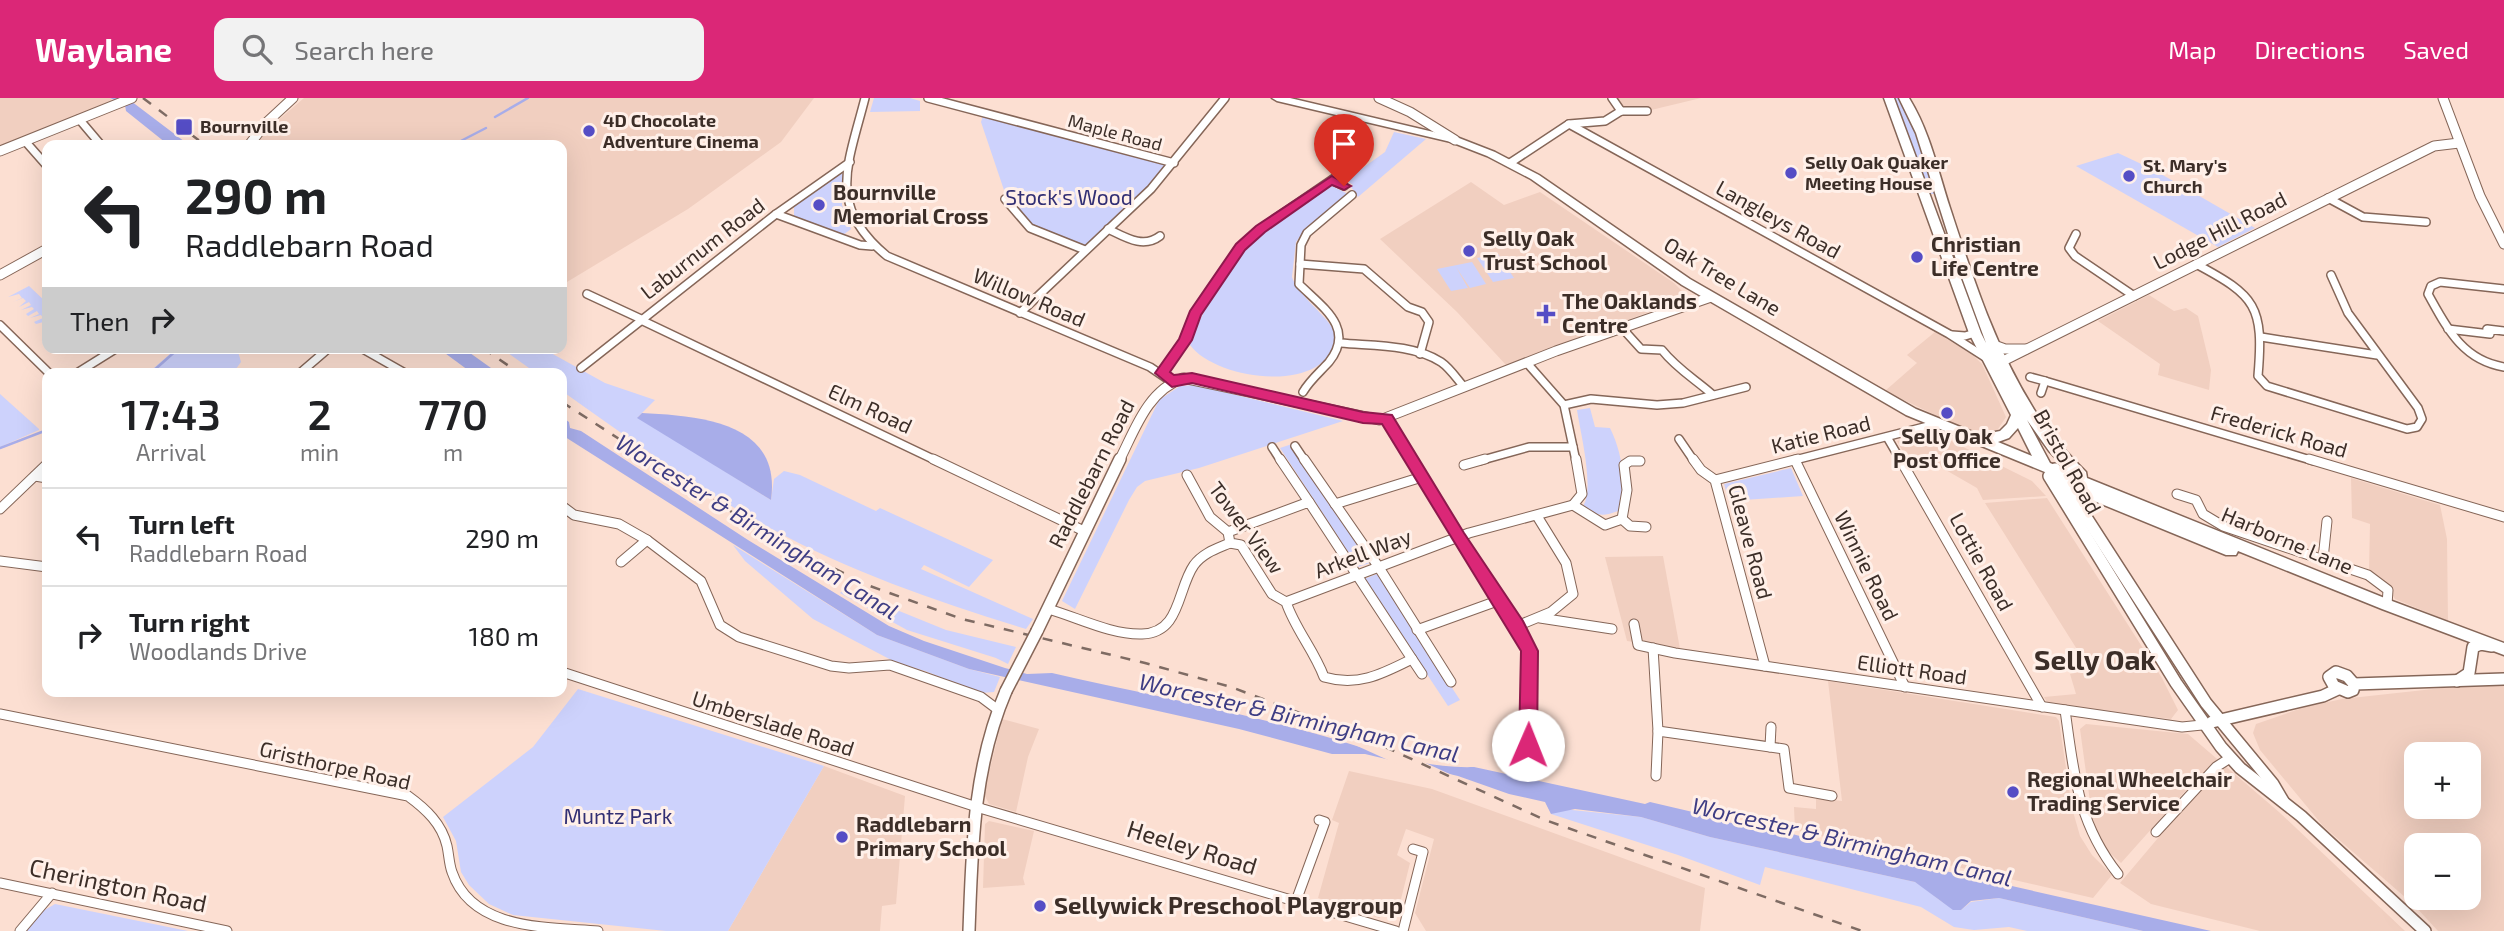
<!DOCTYPE html>
<html lang="en">
<head>
<meta charset="utf-8">
<style>
  :root { --surface:#fff; --page:#f2f2f2; --text:#202124; --muted:#757577; --line:#e0e0e0; --accent:#db2777 }
  body { margin:0; font-family:"Exo 2",sans-serif; background:var(--page); color:var(--text); height:100vh; display:flex; flex-direction:column; font-size:26px; white-space:nowrap }
  * { box-sizing:border-box; margin:0 }
  p { font-size:23px; color:var(--muted) }
  .icon { flex:none; width:38px; height:38px; fill:none; stroke:currentColor; stroke-width:2; stroke-linecap:round; stroke-linejoin:round }
  .map { position:relative; flex:1; overflow:hidden }
  .sheet { position:absolute; left:42px; top:270px; width:525px; height:329px; display:flex; flex-direction:column; background:var(--surface); border-radius:14px; box-shadow:0 7px 28px #0002 }
  .sheet>* { flex:none }
  .banner { position:absolute; left:42px; top:42px; width:525px; height:214px; border-radius:14px; box-shadow:0 7px 28px #0002; background:#fff; color:var(--text); overflow:hidden }
  .controls { position:absolute; left:2404px; top:644px; display:grid; gap:14px }
  .controls a { display:grid; place-items:center; width:77px; height:77px; border-radius:14px; background:var(--surface); box-shadow:0 7px 28px #0002; font-size:35px }
  .pin { position:absolute; display:grid; place-items:center; width:60px; height:60px; color:#fff; margin:-72px -30px; border-radius:50% 50% 50% 0; rotate:-45deg; box-shadow:0 0 7px #0007 }
  .pin .icon { rotate:45deg }
  .me { position:absolute; width:77px; margin:-38px; rotate:1deg; stroke-linejoin:round; filter:drop-shadow(0 0 5px #0008) }
  .turn { display:flex; align-items:center; gap:24px; height:147px; padding:0 28px; font-size:32px }
  .turn .icon { width:91px; height:91px; stroke-width:2.5 }
  .turn b { display:block; font-size:49px; line-height:60px }
  .then { display:flex; align-items:center; height:66px; padding:0 28px; background:#0003; gap:14px; font-size:26px }
  .eta { display:flex; justify-content:space-evenly; align-items:center; height:119px; text-align:center }
  .eta b { font-size:42px; font-weight:600; line-height:49px }
  ul { padding:0; list-style:none }
  li { display:flex; align-items:center; gap:21px; height:98px; padding:0 28px; border-top:2px solid var(--line) }
  li div { flex:1 }
  li b { display:block; font-size:26px }
  li em { font-style:normal }
  header { display:flex; align-items:center; gap:42px; box-sizing:border-box; height:98px; padding:0 35px; background:var(--accent); color:#fff }
  header strong { font-size:33px }
  nav { display:flex; gap:38px; margin-inline-start:auto; font-size:24px }
  .search { width:490px; height:63px; background:var(--page); display:flex; align-items:center; gap:18px; box-sizing:border-box; padding:0 24px; border-radius:14px; color:var(--muted); font-size:26px }
  .map>svg:first-child { display:block }
</style>
</head>
<body>
<header>
<strong>Waylane</strong>
<div class="search"><svg class="icon" aria-label="search" viewBox="0 0 24 24"><circle cx="10" cy="10" r="6"/><path d="M15 15l6 6"/></svg>Search here</div>
<nav><a>Map</a><a>Directions</a><a>Saved</a></nav>
</header>
<div class="map">
<svg width="2504" height="833" viewBox="0 0 2504 833">
  <rect width="100%" height="100%" fill="#fcdfd2"/>
  <g fill="#f1cfc0" fill-rule="evenodd">
    <polygon points="0,0 110,0 114,4 0,49"/>
    <polygon points="304,0 814,0 781,44 688,111 562,187 562,47 255,47 276,24"/>
    <polygon points="1612,0 1701,0 1647,13 1621,13"/>
    <polygon points="1471,84 1504,107 1540,94 1674,185 1686,197 1684,201 1506,267 1457,214 1380,141"/>
    <polygon points="2149,197 2174,213 2186,210 2198,218 2211,272 2209,292 2158,277 2160,266 2098,223"/>
    <polygon points="1935,234 1972,256 1982,266 2006,319 1996,334 1983,336 1960,329 1885,293 1917,265 1907,257"/>
    <polygon points="1931,333 2032,383 2046,398 1983,402 1977,390 1937,367 1911,368 1897,343"/>
    <polygon points="2351,380 2440,407 2447,441 2448,523 2395,501 2384,482 2369,472 2370,426 2352,420"/>
    <polygon points="2047,400 2162,580 2178,612 2171,621 2048,606 2044,599 2076,596 2070,576 2090,572 1985,405"/>
    <polygon points="1663,458 1680,551 1627,543 1605,459"/>
    <polygon points="1828,583 2056,619 2059,623 2072,710 2080,738 2092,757 2112,777 2093,800 1795,732 1794,709 1816,711 1816,700 1842,703"/>
    <path d="M2488 585 2504 586V833H2438L2413 806 2323 728 2260 652 2253 635 2256 626 2305 609 2342 601ZM2417 656H2469V709H2417ZM2417 747H2469V800H2417Z"/>
    <polygon points="1002,621 1039,631 1028,659 1016,714 989,706 984,696"/>
    <polygon points="2086,626 2188,636 2279,714 2405,833 2260,833 2151,806 2120,785 2196,695 2188,690 2121,765 2103,749 2092,718 2080,631"/>
    <polygon points="824,668 905,698 896,806 882,808 880,833 728,833"/>
    <polygon points="1349,673 1432,691 1705,790 1700,833 1426,833 1415,815 1434,741 1406,731 1397,757 1410,765 1399,809 1379,820 1318,800 1339,725 1332,722"/>
    <polygon points="989,723 1034,733 1023,780 1025,787 983,790 985,726"/>
  </g>
  <g fill="#cdd2fc">
    <polygon points="874,0 910,0 920,3 920,13 870,14"/>
    <polygon points="1891,0 1899,0 1912,23 1936,96 1926,96"/>
    <polygon points="984,14 1170,68 1149,91 1085,150 1032,129 1007,101 981,24"/>
    <polygon points="1394,34 1426,41 1358,99 1351,89 1353,87 1346,82 1385,54"/>
    <polygon points="2118,55 2154,72 2255,130 2218,149 2076,68"/>
    <polygon points="836,75 843,76 842,107 851,131 843,137 794,118 794,109"/>
    <path d="M1332 88 1348 96 1308 128 1296 144 1292 179C1298 199 1336 224 1335 238 1331 298 1216 283 1190 247 1194 225 1234 161 1252 145 1274 125 1306 104 1332 88Z"/>
    <polygon points="1498,156 1514,180 1493,184 1477,160"/>
    <polygon points="1472,164 1486,186 1470,190 1456,169 1468,190 1451,193 1437,171"/>
    <polygon points="29,188 47,205 47,223 36,226 34,224 43,220 41,217 30,220 39,216 37,213 28,218 26,216 34,211 32,209 21,212 31,207 29,204 19,209 26,203 23,200 13,204 22,200 19,196 8,199"/>
    <polygon points="177,250 237,250 241,264 233,275 148,275"/>
    <path d="M501 250H542L605 285 655 302 638 319 771 402 774 381 784 373 800 377 876 413 880 410 993 462 969 489 924 467 921 471 1033 521 1026 531C938 504 851 474 770 430 697 391 629 340 562 293V275H536Z"/>
    <polygon points="1195,287 1343,323 1199,370 1145,383 1137,389 1129,402 1075,511 1062,503 1159,302 1180,288"/>
    <polygon points="0,296 39,331 39,332 0,349"/>
    <path d="M1590 310 1595 329 1610 330C1623 356 1626 385 1618 413 1603 419 1595 418 1583 408 1595 391 1580 333 1577 312Z"/>
    <polygon points="1292,346 1370,465 1358,469 1280,350"/>
    <polygon points="1791,370 1803,398 1729,403 1724,386"/>
    <polygon points="733,447 877,537 969,571 1000,579 994,594 980,595 925,573 897,565 813,521 745,463"/>
    <polygon points="1377,476 1460,602 1448,608 1364,481"/>
    <polygon points="845,491 946,532 1016,549 1008,566 996,560 907,532 840,495"/>
    <polygon points="578,591 824,668 728,833 666,833 513,817 489,806 469,787 461,774 456,743 443,719 533,649"/>
    <path d="M1562 711 1641 719 1710 739 1915 784C1934 795 1939 806 1961 812L1971 804 1999 800 2143 833H2027L2009 829 1974 832 1954 829 1921 809 1765 769 1760 787 1678 757 1551 716Z"/>
    <polygon points="55,806 188,833 25,833 43,813"/>
  </g>
  <g fill="#a8ade9">
    <polygon points="110,0 127,0 189,47 166,45 126,13 125,7"/>
    <polygon points="438,250 463,250 498,275 472,275"/>
    <path d="M642 315C699 318 782 323 771 402L637 320Z"/>
    <path d="M562 319 569 324 570 330 581 333 748 442 889 528 924 543 1005 570 1027 576 1052 575C1139 595 1227 611 1313 635 1364 649 1420 671 1474 669L1645 706 1650 704 1697 715 1704 719 1769 733 1774 731 1843 750 2211 833H2143L1999 800 1971 803 1961 812H1953L1915 784 1710 739 1641 719 1575 711 1551 716 1545 704 1509 696 1458 678 1386 661 1365 656H1332L1239 631 969 571 877 537 562 337Z"/>
  </g>
  <polygon fill="#fcdfd2" points="1355,647 1406,656 1478,689 1399,667"/>
  <g fill="none" stroke-linecap="round" stroke-linejoin="round">
    <g stroke="#a8ade9" stroke-width="2.5">
      <polyline points="495,19 528,0"/>
      <polyline points="453,47 486,30"/>
      <polyline points="151,275 179,250"/>
      <polyline points="0,350 47,332"/>
    </g>
    <g stroke="#856658" stroke-width="10">
      <g id="street-far1">
        <path d="M865 0C848 67 826 108 887 158L1150 269 1172 284"/>
        <polyline points="928,0 1174,65"/>
        <polyline points="1612,0 1621,13"/>
        <polyline points="1621,13 1647,13"/>
        <polyline points="79,21 101,47"/>
        <polyline points="1569,26 1605,23 1621,13"/>
        <polyline points="25,43 47,68"/>
        <polyline points="1510,65 1569,26 1949,236 1988,261"/>
        <polyline points="1332,82 1344,88"/>
        <polyline points="2328,100 2363,119 2426,124"/>
        <polyline points="1005,101 1030,130 1085,152"/>
        <polyline points="776,116 860,147 872,148"/>
        <path d="M1108 131C1125 139 1143 151 1160 138"/>
        <polyline points="2076,136 2069,150 2075,158 2134,198"/>
        <polyline points="1300,166 1364,171 1408,209 1422,214 1429,224 1420,256"/>
        <path d="M2196 166C2256 198 2264 208 2258 278L2267 288 2407 331 2417 329 2422 321 2418 310 2348 215 2331 177"/>
        <path d="M2504 191 2440 184 2431 188 2428 196C2447 230 2462 262 2504 269"/>
        <polyline points="587,196 641,221"/>
        <polyline points="1020,215 1151,91 1225,0"/>
        <polyline points="641,222 937,363"/>
        <polyline points="0,227 49,275"/>
        <path d="M1622 230 1641 251 1662 252C1677 271 1695 281 1713 297"/>
        <polyline points="2448,231 2490,236 2487,231 2504,233"/>
        <polyline points="1952,237 1965,238 1975,235"/>
        <polyline points="2261,239 2377,257"/>
        <path d="M1341 245C1372 248 1413 246 1441 264 1450 270 1457 281 1464 289"/>
        <polyline points="361,250 405,275"/>
        <polyline points="1527,265 1564,307 1576,363"/>
        <polyline points="581,270 776,116 850,64"/>
        <polyline points="77,275 117,250"/>
        <polyline points="300,275 329,250"/>
        <polyline points="1162,275 1185,242 1195,216 1241,149 1260,131 1340,76"/>
        <polyline points="2030,279 2045,283"/>
        <path d="M1303 294C1310 282 1320 274 1329 264 1356 230 1322 209 1299 186L1301 147 1307 135 1352 97"/>
        <polyline points="2041,295 2045,283 2314,363"/>
        <polyline points="1564,307 1591,301 1657,307 1683,305 1746,289"/>
        <polyline points="1387,321 1412,363"/>
        <polyline points="1887,339 1901,363"/>
        <polyline points="1679,341 1694,363"/>
        <polyline points="1295,348 1305,363"/>
        <polyline points="1272,349 1281,363"/>
        <polyline points="1479,363 1529,349 1573,349"/>
        <polyline points="1791,363 1936,326"/>
      </g>
    </g>
    <g stroke="#856658" stroke-width="11">
      <g id="street">
        <polyline points="933,361 1084,433"/>
        <polyline points="1280,361 1309,404"/>
        <polyline points="1304,361 1378,468 1451,584"/>
        <polyline points="1411,361 1458,439 1517,528 1529,553 1528,647"/>
        <polyline points="1693,361 1701,372 1715,382 1765,568"/>
        <polyline points="1900,361 2042,609"/>
        <polyline points="2309,361 2504,419"/>
        <polyline points="1795,362 1905,589"/>
        <polyline points="1464,367 1485,361"/>
        <polyline points="1187,377 1210,419 1228,434"/>
        <polyline points="35,378 47,380"/>
        <polyline points="1715,382 1798,361"/>
        <polyline points="2177,396 2196,402 2203,416 2223,428 2368,477 2388,492 2387,507"/>
        <path d="M1309 404 1412 561C1382 576 1358 589 1324 579 1314 552 1295 531 1286 504L1272 496 1241 447 1230 445 1228 434Z"/>
        <polyline points="1335,406 1422,379"/>
        <polyline points="1573,407 1605,427 1622,421 1627,392 1624,367 1630,363 1640,363"/>
        <polyline points="562,408 574,417 619,426 647,442 701,483 720,527 739,539 831,568 849,570 890,567 981,599 997,611"/>
        <polyline points="0,411 47,366"/>
        <polyline points="1622,421 1630,428 1646,429"/>
        <polyline points="2323,461 2327,423"/>
        <polyline points="0,463 47,469"/>
        <polyline points="621,464 647,442"/>
        <polyline points="1286,504 1469,435 1573,407 1582,396 1576,361"/>
        <path d="M1048 511C1077 519 1111 537 1142 536 1181 535 1177 491 1194 467 1203 455 1216 451 1230 445"/>
        <polyline points="1540,520 1612,531"/>
        <polyline points="1634,526 1638,547 1675,555 2182,629 2202,627"/>
        <polyline points="1517,528 1551,514 1573,496 1566,465 1537,418"/>
        <polyline points="1417,532 1500,502"/>
        <polyline points="1653,550 1658,633 1656,678"/>
        <polyline points="1412,561 1422,576"/>
        <polyline points="562,574 983,711 1396,833"/>
        <path d="M2065 612C2074 675 2077 724 2118 776"/>
        <path d="M0 616 408 698C426 711 442 726 447 748 449 757 449 766 452 774 472 833 548 829 598 833"/>
        <polyline points="1658,633 1784,651 1789,690 1832,698"/>
        <polyline points="1770,649 1771,629"/>
        <polyline points="2156,734 2216,669 2230,660"/>
        <polyline points="0,785 227,833"/>
        <polyline points="1296,803 1325,724 1319,722"/>
        <polyline points="20,833 52,795"/>
        <polyline points="1403,833 1423,754 1413,751"/>
      </g>
    </g>
    <g stroke="#856658" stroke-width="11">
      <g id="secondary-far1">
        <polyline points="1379,0 1410,14 1455,42"/>
        <polyline points="2443,0 2480,98 2504,146"/>
        <polyline points="249,47 266,25 293,0"/>
        <polyline points="0,53 132,0"/>
        <polyline points="0,177 47,151"/>
        <polyline points="1994,247 2005,251 2026,251"/>
        <polyline points="2001,264 2434,48 2459,45"/>
        <path d="M1119 363C1135 332 1147 293 1183 280L1380 322 1556 253 1711 199"/>
      </g>
    </g>
    <g stroke="#856658" stroke-width="14">
      <g id="secondary">
        <polyline points="2055,371 2206,605 2273,686 2283,703"/>
        <polyline points="2049,378 2176,585 2221,649 2240,670 2301,718 2425,833"/>
        <polyline points="1037,533 1120,361"/>
        <polygon points="2336,574 2347,578 2354,586 2353,592 2348,594 2334,588 2329,579"/>
        <polyline points="2457,583 2469,575 2473,549 2481,546 2492,548"/>
        <polyline points="2354,586 2504,581"/>
        <polyline points="2212,624 2323,598 2338,591"/>
        <path d="M969 833C972 750 973 670 1006 593"/>
      </g>
    </g>
    <g stroke="#856658" stroke-width="3">
      <path id="highway" d="M1272 0H1290L1459 40 1495 54 1539 77 1690 181 1916 311 1980 337 2000 333 2007 326 2011 317 1969 235 1884 0H1894L1981 235 1986 245 1960 174 1916 35 1899 0H1909C1930 34 1938 73 1950 110 1973 180 1995 250 2035 313 2049 335 2067 355 2086 374L2087 380 2392 503 2504 545V557L2382 511 2238 453 2236 457H2226L2077 396 2075 392 2079 388 1906 317 1682 187 1531 81 1487 58 1451 44 1277 3ZM2027 322 2049 353 2067 372 2050 365ZM2018 330 2032 358 1998 344 2009 340Z"/>
    </g>
    <use href="#street-far1" stroke="#fff" stroke-width="7"/>
    <use href="#street" stroke="#fff" stroke-width="9"/>
    <use href="#secondary-far1" stroke="#fff" stroke-width="9"/>
    <use href="#secondary" stroke="#fff" stroke-width="11"/>
    <use href="#highway" fill="#fff" fill-rule="evenodd"/>
    <g stroke="#7e6b63" stroke-width="2.5" stroke-dasharray="10 10" stroke-linecap="butt">
      <polyline points="143,0 205,47"/>
      <polyline points="483,250 519,275"/>
      <polyline points="562,304 769,438 870,488 962,521 1145,565 1231,589 1361,638 1545,722 1862,833"/>
    </g>
    <g stroke="#856658" stroke-width="14" stroke-linecap="butt">
      <polyline id="secondary-bridge" points="1006,593 1037,533"/>
    </g>
    <use href="#secondary-bridge" stroke="#fff" stroke-width="11"/>
  </g>
  <polygon fill="#db2777" stroke="#8e194d" stroke-width="2" points="1332,78 1351,88 1344,92 1332,87 1265,134 1245,152 1201,217 1192,242 1170,274 1174,277 1192,275 1363,314 1392,317 1464,435 1523,523 1538,553 1537,647 1534,652 1528,655 1521,652 1519,647 1521,553 1382,326 1363,325 1192,285 1172,289 1155,275 1179,241 1190,213 1236,146 1256,128"/>
  <g fill="#554dc5" stroke="#fff0e9" stroke-width="2.5">
    <rect x="175" y="20" width="18" height="18" rx="3.5"/>
    <circle cx="589" cy="33" r="7"/>
    <circle cx="1791" cy="75" r="7"/>
    <circle cx="2129" cy="78" r="7"/>
    <circle cx="819" cy="107" r="7"/>
    <circle cx="1469" cy="153" r="7"/>
    <circle cx="1917" cy="159" r="7"/>
    <path d="M1542.5 205.5h7v7h7v7h-7v7h-7v-7h-7v-7h7z"/>
    <circle cx="1947" cy="315" r="7"/>
    <circle cx="2013" cy="694" r="7"/>
    <circle cx="842" cy="739" r="7"/>
    <circle cx="1040" cy="808" r="7"/>
  </g>
  <g text-anchor="middle" stroke-width="6" stroke-linejoin="round" paint-order="stroke">
    <g font-size="18" font-weight="bold" fill="#3c2e28" stroke="#fff0e9" text-anchor="start">
      <text x="603" y="29">4D Chocolate<tspan x="603" dy="21">Adventure Cinema</tspan></text>
      <text x="200" y="35">Bournville</text>
      <text x="1805" y="71">Selly Oak Quaker<tspan x="1805" dy="21">Meeting House</tspan></text>
      <text x="2143" y="74">St. Mary's<tspan x="2143" dy="21">Church</tspan></text>
    </g>
    <g font-size="18" fill="#3c2e28" stroke="#fff0e9">
      <text transform="translate(1115 35) rotate(15)" y="6">Maple Road</text>
    </g>
    <g font-size="21" font-weight="bold" fill="#3c2e28" stroke="#fff0e9" text-anchor="start">
      <text x="833" y="102">Bournville<tspan x="833" dy="24">Memorial Cross</tspan></text>
      <text x="1483" y="148">Selly Oak<tspan x="1483" dy="24">Trust School</tspan></text>
      <text x="1931" y="154">Christian<tspan x="1931" dy="24">Life Centre</tspan></text>
      <text x="1562" y="211">The Oaklands<tspan x="1562" dy="24">Centre</tspan></text>
      <text x="1947" y="346" text-anchor="middle">Selly Oak<tspan x="1947" dy="24">Post Office</tspan></text>
      <text x="2027" y="689">Regional Wheelchair<tspan x="2027" dy="24">Trading Service</tspan></text>
      <text x="856" y="734">Raddlebarn<tspan x="856" dy="24">Primary School</tspan></text>
    </g>
    <g font-size="21" fill="#322f74" stroke="#fff0e9">
      <text x="1069" y="107">Stock's Wood</text>
      <text x="618" y="726">Muntz Park</text>
    </g>
    <g font-size="21" fill="#3c2e28" stroke="#fff0e9">
      <text transform="translate(1778 122) rotate(29)" y="7">Langleys Road</text>
      <text transform="translate(2220 133) rotate(-27)" y="7">Lodge Hill Road</text>
      <text transform="translate(703 151) rotate(-38)" y="7">Laburnum Road</text>
      <text transform="translate(1722 179) rotate(31)" y="7">Oak Tree Lane</text>
      <text transform="translate(1029 200) rotate(23)" y="7">Willow Road</text>
      <text transform="translate(870 311) rotate(25)" y="7">Elm Road</text>
      <text transform="translate(2279 334) rotate(16)" y="7">Frederick Road</text>
      <text transform="translate(1821 337) rotate(-14)" y="7">Katie Road</text>
      <text transform="translate(2067 364) rotate(61)" y="7">Bristol Road</text>
      <text transform="translate(1092 376) rotate(-63)" y="7">Raddlebarn Road</text>
      <text transform="translate(1246 430) rotate(53)" y="7">Tower View</text>
      <text transform="translate(2287 443) rotate(23)" y="7">Harborne Lane</text>
      <text transform="translate(1750 444) rotate(75)" y="7">Gleave Road</text>
      <text transform="translate(1363 456) rotate(-21)" y="7">Arkell Way</text>
      <text transform="translate(1981 464) rotate(61)" y="7">Lottie Road</text>
      <text transform="translate(1866 468) rotate(64)" y="7">Winnie Road</text>
      <text transform="translate(1912 572) rotate(8)" y="7">Elliott Road</text>
      <text transform="translate(773 626) rotate(18)" y="7">Umberslade Road</text>
      <text transform="translate(335 668) rotate(13)" y="7">Gristhorpe Road</text>
    </g>
    <g font-size="23" font-style="italic" fill="#3e3d84" stroke="#fff0e9">
      <text transform="translate(757 429) rotate(32)" y="8">Worcester &amp; Birmingham Canal</text>
      <text transform="translate(1299 620) rotate(13)" y="8">Worcester &amp; Birmingham Canal</text>
      <text transform="translate(1852 744) rotate(13)" y="8">Worcester &amp; Birmingham Canal</text>
    </g>
    <g font-size="24" fill="#3c2e28" stroke="#fff0e9">
      <text transform="translate(1192 750) rotate(17)" y="8">Heeley Road</text>
      <text transform="translate(118 788) rotate(12)" y="8">Cherington Road</text>
    </g>
    <g font-size="24" font-weight="bold" fill="#3c2e28" stroke="#fff0e9" text-anchor="start">
      <text x="1054" y="816">Sellywick Preschool Playgroup</text>
    </g>
    <g font-size="28" font-weight="bold" fill="#3c2e28" stroke="#fff0e9">
      <text x="2095" y="572">Selly Oak</text>
    </g>
  </g>
</svg>
<div class="controls">
<a>+</a>
<a>−</a>
</div>
<div class="pin" style="left:1344px;top:88px;background:#d93025"><svg class="icon" aria-label="arrive" viewBox="0 0 24 24"><path d="M6 21V4h12l-3 4 3 4H6"/></svg></div>
<svg class="me" style="left:1528px;top:647px" viewBox="-20 -20 40 40"><circle r="19" fill="#fff"/><path d="M0-13L10 11 0 6-10 11z" fill="#db2777"/></svg>
<div class="banner">
<div class="turn"><svg class="icon" aria-label="left" viewBox="0 0 24 24"><path d="M17 20v-9H6M10 6l-5 5 5 5"/></svg><div><b>290 m</b>Raddlebarn Road</div></div>
<div class="then">Then<svg class="icon" aria-label="right" viewBox="0 0 24 24"><path d="M7 20v-9h11M14 6l5 5-5 5"/></svg></div>
</div>
<section class="sheet">
<div class="eta">
<div><b>17:43</b><p>Arrival</p></div>
<div><b>2</b><p>min</p></div>
<div><b>770</b><p>m</p></div>
</div>
<ul>
<li><svg class="icon" aria-label="left" viewBox="0 0 24 24"><path d="M17 20v-9H6M10 6l-5 5 5 5"/></svg><div><b>Turn left</b><p>Raddlebarn Road</p></div><em>290 m</em></li>
<li><svg class="icon" aria-label="right" viewBox="0 0 24 24"><path d="M7 20v-9h11M14 6l5 5-5 5"/></svg><div><b>Turn right</b><p>Woodlands Drive</p></div><em>180 m</em></li>
</ul>
</section>
</div>
</body>
</html>
